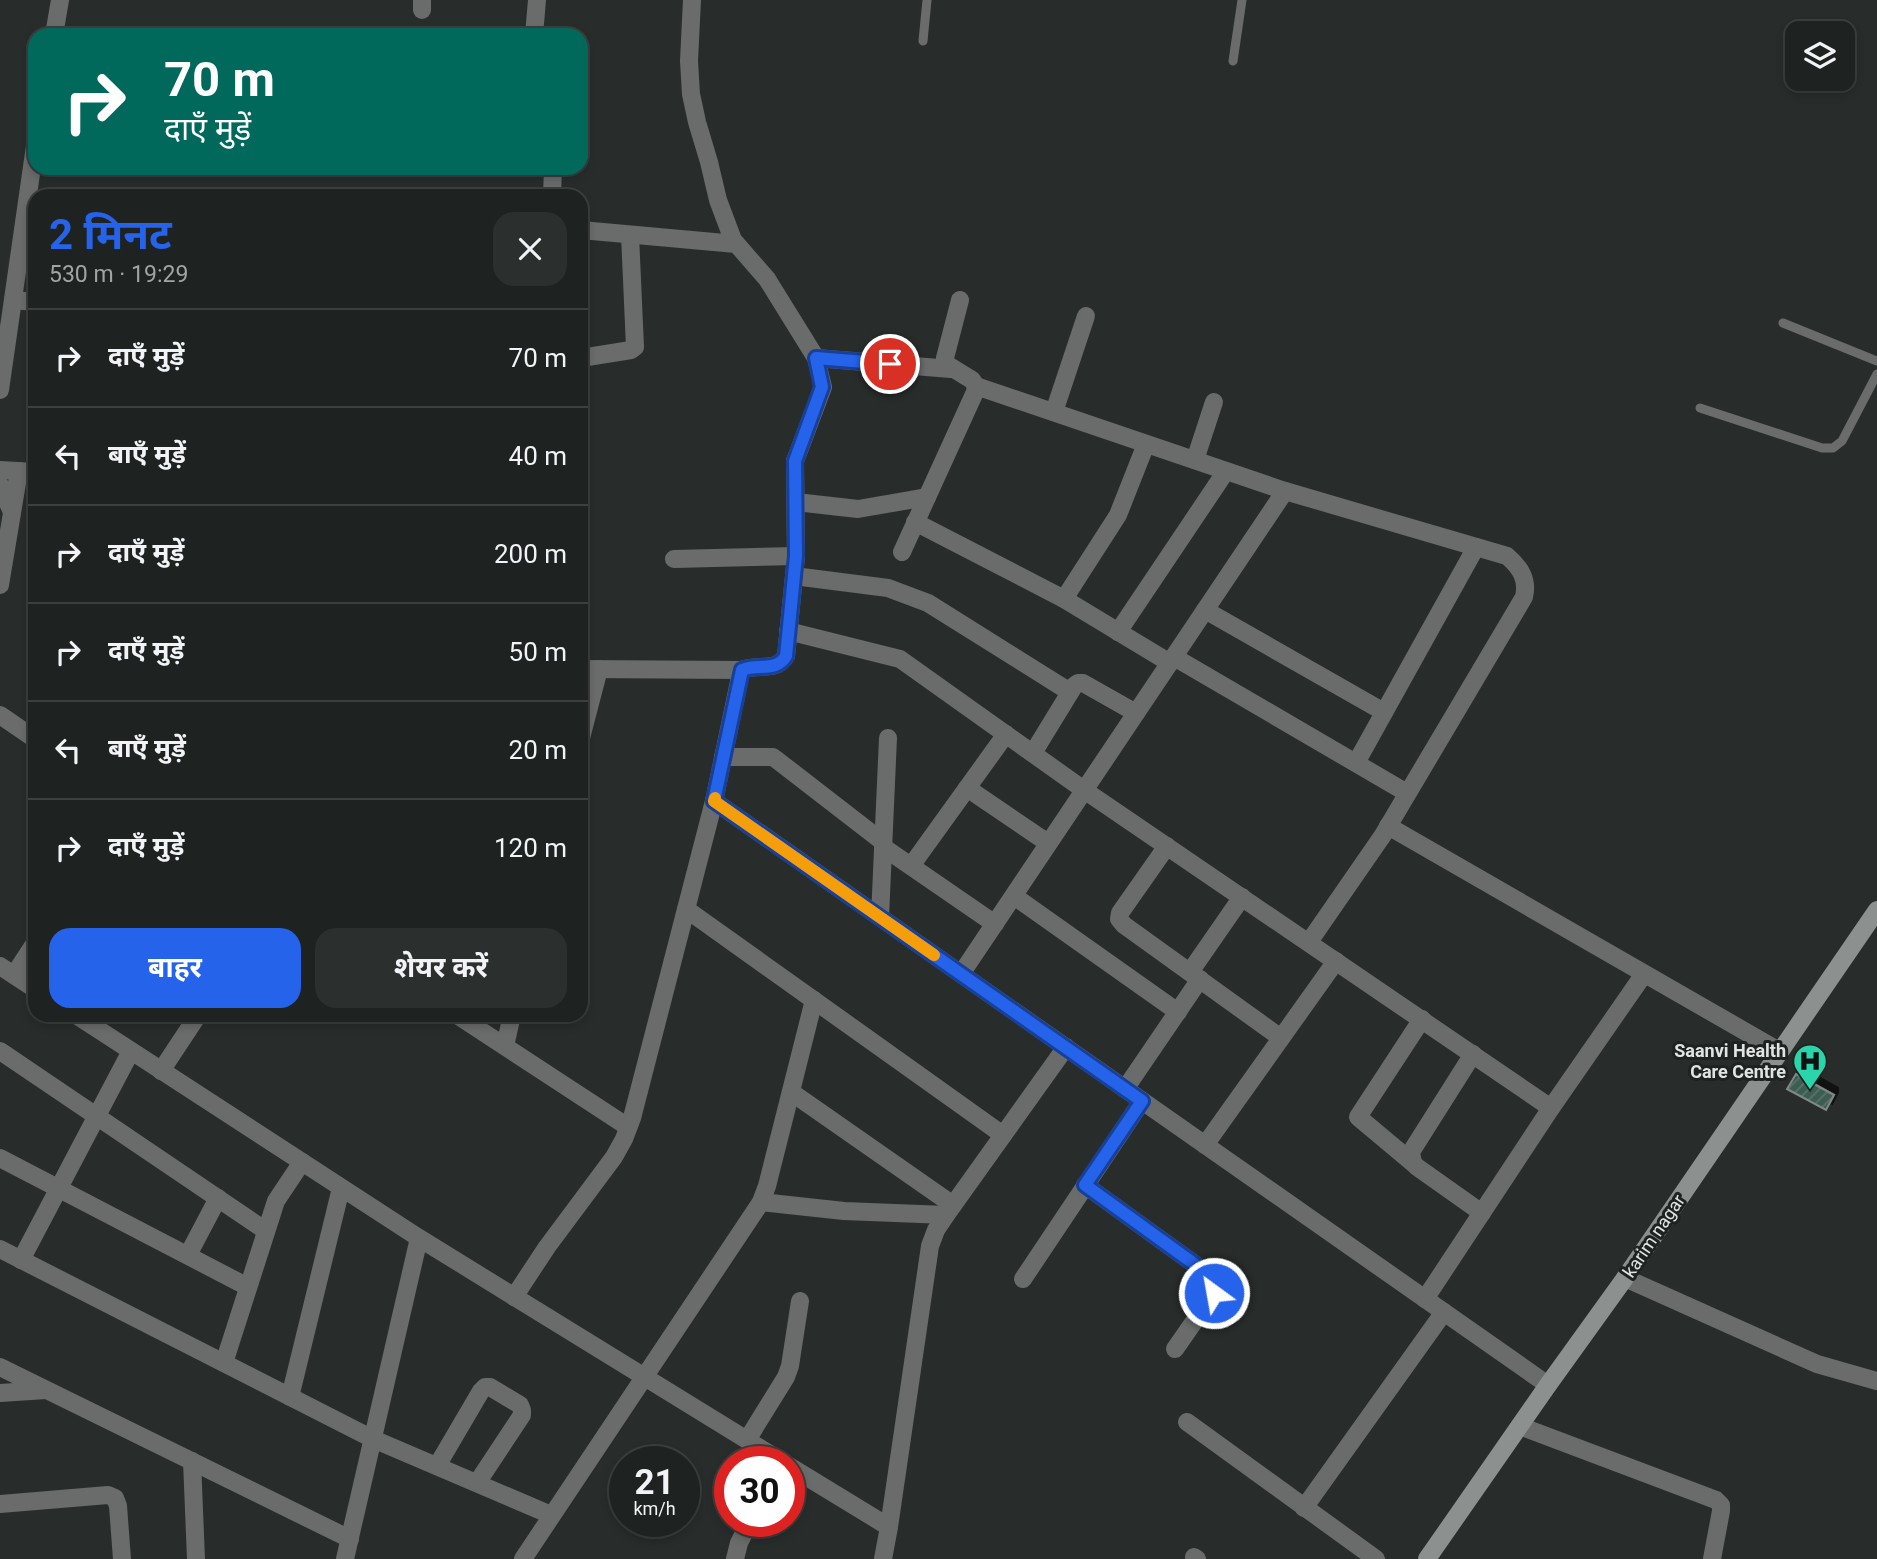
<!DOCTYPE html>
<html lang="hi">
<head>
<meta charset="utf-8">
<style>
  :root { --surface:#1e2220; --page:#2b2f2d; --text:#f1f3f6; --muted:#a1a4a5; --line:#3c3f3e; --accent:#2563eb }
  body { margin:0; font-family:Roboto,"Noto Sans Devanagari",sans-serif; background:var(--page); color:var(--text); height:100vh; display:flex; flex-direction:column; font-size:26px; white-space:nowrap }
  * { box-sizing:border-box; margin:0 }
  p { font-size:23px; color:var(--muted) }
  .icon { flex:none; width:38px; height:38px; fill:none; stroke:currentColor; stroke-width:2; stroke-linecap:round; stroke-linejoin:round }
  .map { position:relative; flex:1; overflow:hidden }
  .side { position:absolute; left:28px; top:189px; width:560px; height:833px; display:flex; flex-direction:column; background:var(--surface); border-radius:21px; box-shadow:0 4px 10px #0003,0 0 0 2px var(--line) }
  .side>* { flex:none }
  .hud { position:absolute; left:28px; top:28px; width:560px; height:147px; border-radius:21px; box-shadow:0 4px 10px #0003,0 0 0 2px var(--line); background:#00695c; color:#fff; overflow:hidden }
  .buttons { position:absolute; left:1785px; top:21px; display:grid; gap:14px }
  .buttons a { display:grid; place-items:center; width:70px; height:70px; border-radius:14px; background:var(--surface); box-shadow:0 4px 10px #0003,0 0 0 2px var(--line); font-size:35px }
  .speed { position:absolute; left:609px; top:1446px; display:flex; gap:14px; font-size:35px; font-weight:700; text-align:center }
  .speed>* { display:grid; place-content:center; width:91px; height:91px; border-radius:50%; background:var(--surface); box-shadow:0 4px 10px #0003,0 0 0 2px var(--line); line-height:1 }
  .speed small { font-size:18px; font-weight:400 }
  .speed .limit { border:10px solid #d22; background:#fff; color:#111 }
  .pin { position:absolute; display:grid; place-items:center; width:60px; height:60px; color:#fff; margin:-30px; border:4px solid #fff; border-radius:50%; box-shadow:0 2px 7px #0007 }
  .me { position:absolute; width:77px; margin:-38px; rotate:328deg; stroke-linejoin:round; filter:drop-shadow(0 0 5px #0008) }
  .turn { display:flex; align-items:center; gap:24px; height:147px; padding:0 21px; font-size:32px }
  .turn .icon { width:91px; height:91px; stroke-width:2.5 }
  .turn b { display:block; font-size:49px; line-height:60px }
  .round { display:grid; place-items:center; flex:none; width:74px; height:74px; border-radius:21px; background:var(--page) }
  .head { display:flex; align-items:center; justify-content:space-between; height:119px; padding:0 21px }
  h1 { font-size:42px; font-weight:700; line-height:52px; color:var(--accent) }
  .action { display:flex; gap:14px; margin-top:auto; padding:14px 21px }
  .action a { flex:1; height:80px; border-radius:21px; background:var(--accent); color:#fff; font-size:28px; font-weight:700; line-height:80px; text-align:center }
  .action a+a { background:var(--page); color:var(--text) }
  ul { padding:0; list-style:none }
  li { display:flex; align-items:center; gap:21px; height:98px; padding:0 21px; border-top:2px solid var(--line) }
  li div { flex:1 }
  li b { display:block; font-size:26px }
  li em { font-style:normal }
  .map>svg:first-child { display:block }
</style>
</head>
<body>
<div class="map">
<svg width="1877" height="1559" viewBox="0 0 1877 1559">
  <defs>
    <pattern id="building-hatch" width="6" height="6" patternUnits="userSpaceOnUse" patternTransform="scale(1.75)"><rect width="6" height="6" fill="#3c5d52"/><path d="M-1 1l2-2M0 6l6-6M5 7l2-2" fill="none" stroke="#58746b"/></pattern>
    <filter id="shadow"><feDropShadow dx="6" dy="-6" stdDeviation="0" flood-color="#0009"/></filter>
  </defs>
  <rect width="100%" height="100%" fill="#282d2b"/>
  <polygon fill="url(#building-hatch)" stroke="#828886" stroke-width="2" filter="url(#shadow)" points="1796,1074 1834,1095 1826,1110 1787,1089"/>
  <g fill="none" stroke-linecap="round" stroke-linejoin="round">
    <g stroke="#696c6b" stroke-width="9">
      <polyline points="923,41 927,0"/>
      <polyline points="1233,61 1242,0"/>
      <polyline points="1783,323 1877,361"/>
      <polyline points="1700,408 1822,448 1833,448 1842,441 1877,374"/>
    </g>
    <g stroke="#696c6b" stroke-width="18">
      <polyline points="422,10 422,0"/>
      <polyline points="54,35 60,0"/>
      <polyline points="534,35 537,0"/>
      <polyline points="552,196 553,168"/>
      <polyline points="581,230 736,244"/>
      <polyline points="13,300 35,302"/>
      <polyline points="581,358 631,350 635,347 630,235"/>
      <polyline points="816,358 951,369"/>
      <path d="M976 386 1285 491 1507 556C1521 568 1528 580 1524 597L1383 835 1309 942"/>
      <polyline points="0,390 35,146"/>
      <polyline points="1054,412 1086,316"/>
      <polyline points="1195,460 1214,402"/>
      <polyline points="0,470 35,472"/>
      <polyline points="0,485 12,512"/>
      <polyline points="796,502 858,509 927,497"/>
      <polyline points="915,522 1064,599 1170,663"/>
      <polyline points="902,552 975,392 976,386 972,380 946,364 945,358 960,300"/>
      <polyline points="674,559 796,556"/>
      <polyline points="794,576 888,588 928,603 1070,692"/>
      <polyline points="0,585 19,471"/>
      <polyline points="1064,599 1118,515 1146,444"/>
      <polyline points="1205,610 1384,712"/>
      <polyline points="788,631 900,659 1084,790 1551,1108"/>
      <polyline points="1118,632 1226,471"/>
      <polyline points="1174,657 1407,793"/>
      <polyline points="581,669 742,670"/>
      <polyline points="0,715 35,739"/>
      <polyline points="581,738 599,669"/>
      <polyline points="1033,753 1074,686 1078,683 1083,683 1136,713"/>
      <polyline points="723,757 773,757 883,842"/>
      <polyline points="1356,763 1476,547"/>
      <polyline points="967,788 1048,843"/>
      <polyline points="714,801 1548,1385"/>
      <polyline points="1388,826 1779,1051"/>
      <polyline points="1167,846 1120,913 1119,919 1124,925 1281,1038"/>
      <polyline points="883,847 995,924"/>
      <polyline points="911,866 1006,734"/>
      <polyline points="1014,896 1178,1012"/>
      <polyline points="686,909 1003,1135"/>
      <polyline points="880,917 888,738"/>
      <polyline points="0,966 35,989"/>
      <polyline points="1190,972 1242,897"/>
      <polyline points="961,974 1285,491"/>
      <polyline points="14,975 35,943"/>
      <polyline points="76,1015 419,1238 781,1461"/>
      <polyline points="457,1015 628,1127"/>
      <polyline points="505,1046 512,1015"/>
      <polyline points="0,1051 266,1231"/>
      <polyline points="1473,1054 1411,1152 1413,1163 1417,1167 1482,1213"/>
      <polyline points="161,1071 198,1015"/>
      <polyline points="1125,1089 1200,979"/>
      <polyline points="791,1092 953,1205"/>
      <polyline points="1205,1145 1336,961"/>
      <polyline points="0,1158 248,1287"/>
      <polyline points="1413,1163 1358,1117 1422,1019"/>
      <polyline points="1085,1185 1211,1276 1216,1284 1214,1293 1175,1349"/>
      <polyline points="761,1202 844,1211 946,1215"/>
      <polyline points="0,1249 373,1439 551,1515"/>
      <polyline points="188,1255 218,1198"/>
      <polyline points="21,1260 131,1051"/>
      <polyline points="1625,1278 1817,1364 1877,1381"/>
      <polyline points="1023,1279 1142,1101"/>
      <path d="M514 1297 547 1247 614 1157 624 1139 632 1118 714 801 740 677 742 670C757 663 776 673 786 656L796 556 795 461 823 387 816 358 767 279 733 240 718 200 709 162 697 122 691 94 689 61 692 0"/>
      <polyline points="1425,1299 1551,1108 1644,974"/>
      <polyline points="224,1363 276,1201 302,1162"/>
      <polyline points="0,1367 350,1539"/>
      <polyline points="0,1393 46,1390"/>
      <polyline points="290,1397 341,1188"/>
      <polyline points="1187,1422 1376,1559"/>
      <polyline points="1520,1426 1716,1500 1721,1505 1721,1511 1712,1559"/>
      <polyline points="747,1440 786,1377 790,1366 800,1301"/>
      <polyline points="192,1461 196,1559"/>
      <polyline points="437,1466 481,1391 485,1387 490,1387 520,1405 522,1410 522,1415 477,1483"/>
      <polyline points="789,1466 889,1527"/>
      <polyline points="0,1504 108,1495 115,1498 118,1506 122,1559"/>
      <polyline points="1304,1508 1444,1312"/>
      <polyline points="1194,1557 1197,1559"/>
      <polyline points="345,1559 419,1238"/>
      <polyline points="523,1559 761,1202 767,1186 814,1000"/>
      <polyline points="735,1559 739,1543 750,1521"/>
      <polyline points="883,1559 889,1527 930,1246 936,1230 946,1215 1066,1047"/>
    </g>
    <polyline stroke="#8c908e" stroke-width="18" points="1427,1559 1548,1385 1625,1278 1877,910"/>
  </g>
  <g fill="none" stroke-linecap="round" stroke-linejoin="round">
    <g stroke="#184099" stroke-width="18">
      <path id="route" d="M890 364 816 358 822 387 795 461 796 556 786 656C776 673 757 663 742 670L714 801 1142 1101 1085 1185 1211 1276 1216 1284 1214 1293"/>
    </g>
    <use href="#route" stroke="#2563eb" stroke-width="12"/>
    <polyline stroke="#f59e0b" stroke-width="12" points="715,798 714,801 934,955"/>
  </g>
  <defs>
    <g id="hospital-pin" transform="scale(1.75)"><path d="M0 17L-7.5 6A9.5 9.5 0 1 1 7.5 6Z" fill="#2bd5ac" stroke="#1e2321"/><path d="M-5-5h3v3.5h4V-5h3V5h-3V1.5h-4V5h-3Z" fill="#111"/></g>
  </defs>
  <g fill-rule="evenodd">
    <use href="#hospital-pin" x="1810" y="1061"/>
  </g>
  <g text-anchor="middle" stroke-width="6" stroke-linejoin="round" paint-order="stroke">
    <g font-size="18" font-weight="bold" fill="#e1e4e3" stroke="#1e2321" text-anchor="end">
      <text x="1786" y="1057">Saanvi Health<tspan x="1786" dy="21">Care Centre</tspan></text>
    </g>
    <g font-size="18" fill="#e1e4e3" stroke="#1e2321">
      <text transform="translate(1654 1236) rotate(-56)" y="6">karim nagar</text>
    </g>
  </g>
</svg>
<div class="buttons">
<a><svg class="icon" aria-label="layers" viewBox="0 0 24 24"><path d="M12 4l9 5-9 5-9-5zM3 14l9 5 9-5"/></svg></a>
</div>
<div class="speed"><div>21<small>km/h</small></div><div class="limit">30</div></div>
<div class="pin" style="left:890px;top:364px;background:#d93025"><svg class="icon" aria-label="arrive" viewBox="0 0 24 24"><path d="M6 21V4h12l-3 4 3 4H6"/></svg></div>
<svg class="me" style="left:1214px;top:1293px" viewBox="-20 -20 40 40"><circle r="17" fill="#2563eb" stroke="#fff" stroke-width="3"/><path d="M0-11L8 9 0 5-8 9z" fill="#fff"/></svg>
<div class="hud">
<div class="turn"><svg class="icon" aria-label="right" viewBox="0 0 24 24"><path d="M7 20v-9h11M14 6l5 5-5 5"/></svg><div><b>70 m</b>दाएँ मुड़ें</div></div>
</div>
<section class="side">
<div class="head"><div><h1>2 मिनट</h1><p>530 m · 19:29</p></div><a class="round"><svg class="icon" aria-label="close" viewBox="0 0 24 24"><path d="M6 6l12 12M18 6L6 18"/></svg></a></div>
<ul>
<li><svg class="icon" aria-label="right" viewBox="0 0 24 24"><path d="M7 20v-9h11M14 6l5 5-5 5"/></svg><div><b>दाएँ मुड़ें</b></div><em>70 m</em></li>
<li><svg class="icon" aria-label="left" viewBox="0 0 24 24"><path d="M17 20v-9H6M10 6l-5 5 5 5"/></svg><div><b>बाएँ मुड़ें</b></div><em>40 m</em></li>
<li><svg class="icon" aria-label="right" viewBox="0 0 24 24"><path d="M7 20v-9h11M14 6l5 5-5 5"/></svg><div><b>दाएँ मुड़ें</b></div><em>200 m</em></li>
<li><svg class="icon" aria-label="right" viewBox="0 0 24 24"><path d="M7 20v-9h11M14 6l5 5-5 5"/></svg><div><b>दाएँ मुड़ें</b></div><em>50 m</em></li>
<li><svg class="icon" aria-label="left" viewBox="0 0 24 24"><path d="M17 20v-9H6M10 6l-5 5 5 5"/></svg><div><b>बाएँ मुड़ें</b></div><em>20 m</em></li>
<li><svg class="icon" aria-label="right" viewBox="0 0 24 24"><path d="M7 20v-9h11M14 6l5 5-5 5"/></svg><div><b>दाएँ मुड़ें</b></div><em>120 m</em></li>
</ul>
<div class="action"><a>बाहर</a><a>शेयर करें</a></div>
</section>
</div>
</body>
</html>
